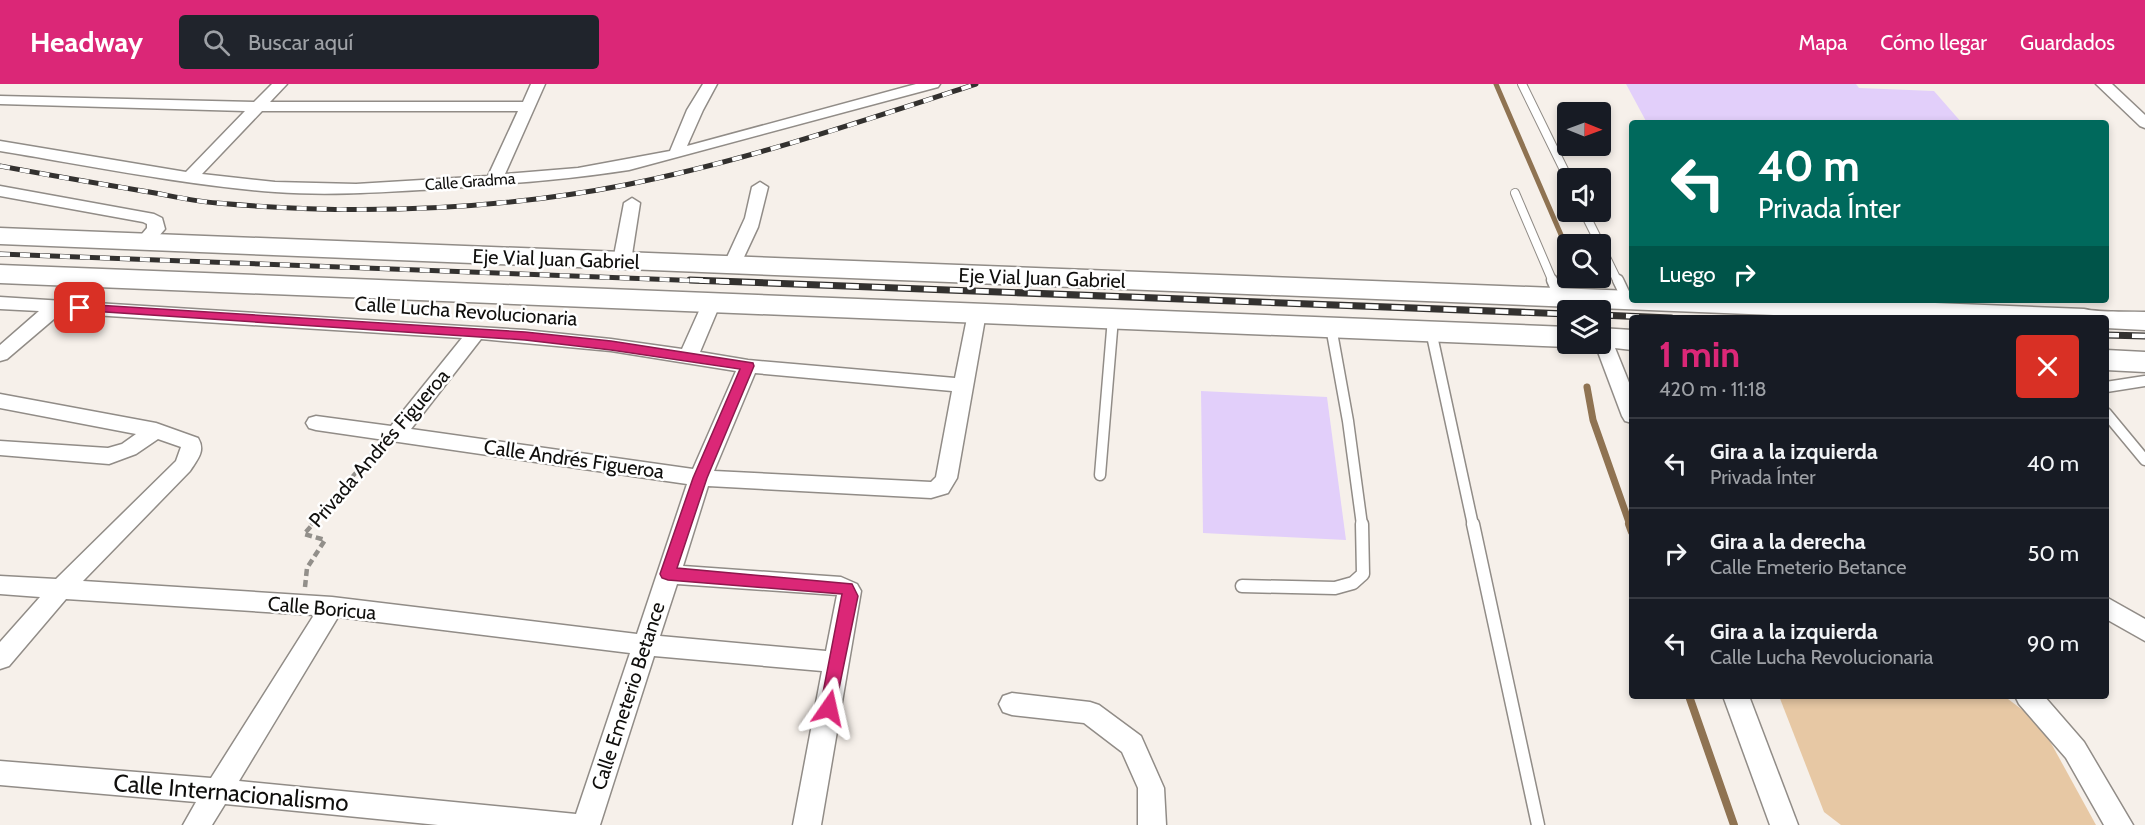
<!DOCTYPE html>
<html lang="es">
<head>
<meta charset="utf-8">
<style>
  :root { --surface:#171b24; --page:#20242c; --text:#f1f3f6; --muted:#9ea1a6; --line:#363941; --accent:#db2777 }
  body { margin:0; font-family:Cabin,sans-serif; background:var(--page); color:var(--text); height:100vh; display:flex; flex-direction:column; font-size:22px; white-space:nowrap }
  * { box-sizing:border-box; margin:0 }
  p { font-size:20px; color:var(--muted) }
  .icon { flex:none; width:33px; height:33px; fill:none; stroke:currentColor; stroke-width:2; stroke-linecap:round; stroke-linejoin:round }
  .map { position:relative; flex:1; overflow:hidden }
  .drawer { position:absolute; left:1629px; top:231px; width:480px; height:384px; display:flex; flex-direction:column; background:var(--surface); border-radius:6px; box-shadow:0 3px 9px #0003 }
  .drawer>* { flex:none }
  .top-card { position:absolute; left:1629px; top:36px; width:480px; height:183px; border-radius:6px; box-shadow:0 3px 9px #0003; background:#00695c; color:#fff; overflow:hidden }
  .needle { width:39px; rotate:91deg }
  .tools { position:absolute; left:1557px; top:18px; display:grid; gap:12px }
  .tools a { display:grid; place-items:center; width:54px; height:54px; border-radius:6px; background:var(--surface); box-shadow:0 3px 9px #0003; font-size:30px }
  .pin { position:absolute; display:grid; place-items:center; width:51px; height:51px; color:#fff; margin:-26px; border-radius:12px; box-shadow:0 3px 9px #0006 }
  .me { position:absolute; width:66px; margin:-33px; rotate:11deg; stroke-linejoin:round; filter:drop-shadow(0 0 4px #0008) }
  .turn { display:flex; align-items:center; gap:21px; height:126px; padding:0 30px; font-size:27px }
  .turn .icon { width:78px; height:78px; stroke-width:2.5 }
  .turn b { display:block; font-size:42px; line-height:51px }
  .then { display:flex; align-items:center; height:57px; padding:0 30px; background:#0003; gap:12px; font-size:22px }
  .round { display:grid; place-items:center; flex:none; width:63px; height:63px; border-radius:6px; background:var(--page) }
  .headline { display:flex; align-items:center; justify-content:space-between; height:102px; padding:0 30px }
  h1 { font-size:36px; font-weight:700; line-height:45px; color:var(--accent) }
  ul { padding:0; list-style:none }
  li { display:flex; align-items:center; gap:18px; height:90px; padding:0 30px; border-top:2px solid var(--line) }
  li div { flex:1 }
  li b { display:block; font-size:22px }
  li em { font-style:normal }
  header { display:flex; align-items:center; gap:36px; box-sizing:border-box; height:84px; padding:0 30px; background:var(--accent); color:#fff }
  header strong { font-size:28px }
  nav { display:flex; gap:33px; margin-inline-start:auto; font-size:21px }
  .search { width:420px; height:54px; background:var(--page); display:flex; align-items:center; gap:15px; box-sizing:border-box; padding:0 21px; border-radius:6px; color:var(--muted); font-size:22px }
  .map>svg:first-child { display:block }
</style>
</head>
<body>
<header>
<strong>Headway</strong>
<div class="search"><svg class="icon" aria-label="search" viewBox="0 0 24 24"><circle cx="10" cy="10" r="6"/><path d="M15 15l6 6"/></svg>Buscar aquí</div>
<nav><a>Mapa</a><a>Cómo llegar</a><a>Guardados</a></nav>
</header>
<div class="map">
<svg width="2145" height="741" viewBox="0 0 2145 741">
  <rect width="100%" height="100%" fill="#f6f0ea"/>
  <polygon fill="#e7c8a4" points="1779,612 2004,612 2040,639 2096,741 1841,741 1824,728"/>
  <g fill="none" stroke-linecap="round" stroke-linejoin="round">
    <g stroke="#8f7352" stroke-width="5">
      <polyline points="1496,0 1568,167"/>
      <polyline points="1579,194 1581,198"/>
    </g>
    <g stroke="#8f7352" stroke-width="7">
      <polyline points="1580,196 1585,207"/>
      <polyline points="1587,303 1593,336 1630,441"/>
    </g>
    <g stroke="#8f7352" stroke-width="8">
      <polyline points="1629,440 1632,448"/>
      <polyline points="1689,612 1734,741"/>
    </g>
  </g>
  <g fill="#e2cffa">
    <polygon points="1626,0 1856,0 1859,4 1934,7 1962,39 1647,39"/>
    <polygon points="1201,307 1327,313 1346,456 1203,449"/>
  </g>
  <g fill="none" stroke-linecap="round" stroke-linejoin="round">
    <g stroke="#918c87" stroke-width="10">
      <g id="service-far2">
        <polyline points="1522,0 1568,94"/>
        <polyline points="1515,109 1553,198"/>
        <polyline points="1584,128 1600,160"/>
        <polyline points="1600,161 1618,198"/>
      </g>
    </g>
    <g stroke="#918c87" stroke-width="13">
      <g id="service-far1">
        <polyline points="1552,196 1560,214"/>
        <polyline points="1618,196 1628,217"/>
        <polyline points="1331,243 1348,337 1362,441"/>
        <polyline points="1431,247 1473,441"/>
        <polyline points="2106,303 2145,297"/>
        <polyline points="2106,329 2145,376"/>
        <polyline points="1100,391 1113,234"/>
      </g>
    </g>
    <g stroke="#918c87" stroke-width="15">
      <g id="service">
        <polyline points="1473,440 1538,741"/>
        <polyline points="1242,502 1335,504 1353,499 1363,490 1362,440"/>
      </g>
    </g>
    <g stroke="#918c87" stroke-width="3">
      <g id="minor">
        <path d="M272 0H287L270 18H523L531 0H545L505 90 578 84 670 67 687 26 703 0H717L703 26 687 62 916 0H940L938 3 629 86C566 96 502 100 439 105 384 108 330 112 275 108 183 101 91 82 0 67V57L186 88 245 27 0 20V12L254 18ZM262 27H518L488 92 356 100 275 98 202 90Z"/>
        <polygon points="2096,0 2112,0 2145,31 2145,44 2140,42"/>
        <polygon points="760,98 768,103 758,143 738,186 726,186 723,182 745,134 752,103"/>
        <polygon points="0,102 154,130 162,134 165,145 151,161 139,161 136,157 147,144 147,140 143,138 0,112"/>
        <polygon points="632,114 640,119 631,177 628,181 616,181 613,177 624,119"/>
        <path d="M712 212 718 214 721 218 700 268 748 276 955 294 968 229 970 225H984L986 229 957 394 948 409 931 414 708 402 683 482 841 493 857 500 861 507 821 741H793L822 587 654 572 600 741H438L225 720 212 741H183L196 718 0 701V677L211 694 314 531 66 515 9 582 0 585V558L40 513 0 510V492L56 495 176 377 181 363 158 355 136 370 109 380 0 371V357L108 364 122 360 136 350 0 324V310L156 339 198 354C206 367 197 376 190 387L83 497 332 513 637 550 687 400 316 346 309 344 306 339 309 334 316 332 391 342 462 254 61 229 7 275 0 277V261L39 227 0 225V213L525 246 611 255 682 265 703 218 706 214ZM481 255 611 267 736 287 693 385 411 345ZM755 289 952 307 936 393 931 398 714 387ZM677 500 837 511 826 567 660 552ZM338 533 630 569 576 730 239 697Z"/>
        <polygon points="1600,248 1609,250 1611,254 1632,306 1632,339 1625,337 1622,332 1595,260 1600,260"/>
        <polygon points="2106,513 2145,535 2145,557 2106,535"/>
        <polygon points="1012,609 1090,618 1099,621 1141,652 1164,704 1166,741 1138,741 1138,704 1122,668 1084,639 1012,631 1003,628 999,620 1003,612"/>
        <polygon points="1723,612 1749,612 1798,741 1770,741"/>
        <polygon points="2015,612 2044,612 2084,658 2133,741 2104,741 2066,674 2019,620"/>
      </g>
    </g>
    <g stroke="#918c87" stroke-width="3">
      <g id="primary">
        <path d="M0 144 1632 207V216H1861L2084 225C2102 229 2124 227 2145 228V246L2106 244V234H1850L0 160Z"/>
        <polygon points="0,181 1568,243 1568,260 1579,260 1568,263 0,199"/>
        <polygon points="1600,244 1632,246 1632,266 1589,261 1600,260"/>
        <polygon points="2106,266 2145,268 2145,288 2106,286"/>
      </g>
    </g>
    <polyline stroke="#928f8a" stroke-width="4" stroke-dasharray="6 3" stroke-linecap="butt" points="311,441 377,364"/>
    <polyline stroke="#928f8a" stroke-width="4.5" stroke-dasharray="7 4" stroke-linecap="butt" points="305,503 307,484 325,456 304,450 313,440"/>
    <use href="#service-far2" stroke="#fff" stroke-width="8"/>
    <use href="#service-far1" stroke="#fff" stroke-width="10"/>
    <use href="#service" stroke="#fff" stroke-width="12"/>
    <use href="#minor" fill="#fff" fill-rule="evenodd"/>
    <use href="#primary" fill="#fff" fill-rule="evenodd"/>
    <g stroke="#33312f" stroke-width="5">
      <g id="rail-far1">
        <path d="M0 82C48 91 95 99 143 107 168 111 192 117 217 119 352 131 492 127 625 101 745 77 860 38 976 0"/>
        <polyline points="0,170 730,198"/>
      </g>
    </g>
    <g stroke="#33312f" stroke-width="7">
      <g id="rail">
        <polyline points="690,196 1568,230"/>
        <polyline points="1600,231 1671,234"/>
        <polyline points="2106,251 2145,252"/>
      </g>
    </g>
    <use href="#rail-far1" stroke="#fff" stroke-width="4" stroke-dasharray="10" stroke-linecap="butt"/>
    <use href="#rail" stroke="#fff" stroke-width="4.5" stroke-dasharray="13" stroke-linecap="butt"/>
  </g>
  <polygon fill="#db2777" stroke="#8e194d" stroke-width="1.5" points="80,220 525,248 611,257 753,279 754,282 707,394 677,484 852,500 858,512 834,629 829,631 823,629 820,624 842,510 668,496 662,494 660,490 693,394 740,285 611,266 525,256 76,226 76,221"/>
  <g text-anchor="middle" stroke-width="5" stroke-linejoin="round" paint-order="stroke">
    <g font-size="16" fill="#100f0d" stroke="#fff">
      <text transform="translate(470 97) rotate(-4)" y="6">Calle Gradma</text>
    </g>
    <g font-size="20" fill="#100f0d" stroke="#fff">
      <text transform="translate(556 175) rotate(2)" y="7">Eje Vial Juan Gabriel</text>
      <text transform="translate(1042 194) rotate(2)" y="7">Eje Vial Juan Gabriel</text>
      <text transform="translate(466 227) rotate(4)" y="7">Calle Lucha Revolucionaria</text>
      <text transform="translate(379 364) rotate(-49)" y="7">Privada Andrés Figueroa</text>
      <text transform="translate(574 375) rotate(8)" y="7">Calle Andrés Figueroa</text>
      <text transform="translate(322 524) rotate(5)" y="7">Calle Boricua</text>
      <text transform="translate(628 612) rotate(-72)" y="7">Calle Emeterio Betance</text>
    </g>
    <g font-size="24" fill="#100f0d" stroke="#fff">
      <text transform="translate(231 709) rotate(5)" y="8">Calle Internacionalismo</text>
    </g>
  </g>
</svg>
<div class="tools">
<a><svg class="needle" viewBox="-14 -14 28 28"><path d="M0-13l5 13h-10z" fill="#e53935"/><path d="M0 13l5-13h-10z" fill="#9ea1a6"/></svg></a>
<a><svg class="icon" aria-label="sound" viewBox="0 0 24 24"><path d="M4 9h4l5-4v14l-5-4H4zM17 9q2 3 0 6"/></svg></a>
<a><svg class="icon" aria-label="search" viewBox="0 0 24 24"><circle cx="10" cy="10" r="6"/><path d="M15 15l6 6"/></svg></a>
<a><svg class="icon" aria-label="layers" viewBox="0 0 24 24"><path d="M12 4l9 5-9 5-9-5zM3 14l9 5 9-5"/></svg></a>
</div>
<div class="pin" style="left:80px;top:224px;background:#d93025"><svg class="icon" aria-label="arrive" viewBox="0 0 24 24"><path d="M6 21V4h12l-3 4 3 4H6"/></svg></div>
<svg class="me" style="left:829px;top:624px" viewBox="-20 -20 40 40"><path d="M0-17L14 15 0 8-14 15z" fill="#db2777" stroke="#fff" stroke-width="4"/></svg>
<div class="top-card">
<div class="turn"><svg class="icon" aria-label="left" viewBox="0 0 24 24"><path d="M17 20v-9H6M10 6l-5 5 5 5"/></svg><div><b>40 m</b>Privada Ínter</div></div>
<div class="then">Luego<svg class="icon" aria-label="right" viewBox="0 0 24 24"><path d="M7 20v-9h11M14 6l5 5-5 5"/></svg></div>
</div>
<section class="drawer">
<div class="headline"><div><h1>1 min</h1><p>420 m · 11:18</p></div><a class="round" style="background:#d93025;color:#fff"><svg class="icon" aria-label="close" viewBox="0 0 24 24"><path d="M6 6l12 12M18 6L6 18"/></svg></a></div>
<ul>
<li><svg class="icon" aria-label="left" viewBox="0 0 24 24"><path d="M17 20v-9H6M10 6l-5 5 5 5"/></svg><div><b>Gira a la izquierda</b><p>Privada Ínter</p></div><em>40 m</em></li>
<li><svg class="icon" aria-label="right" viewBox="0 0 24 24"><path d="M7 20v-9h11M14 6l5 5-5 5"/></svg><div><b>Gira a la derecha</b><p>Calle Emeterio Betance</p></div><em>50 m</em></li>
<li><svg class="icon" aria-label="left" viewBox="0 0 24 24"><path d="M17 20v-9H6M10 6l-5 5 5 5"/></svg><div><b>Gira a la izquierda</b><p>Calle Lucha Revolucionaria</p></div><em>90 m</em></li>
</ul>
</section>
</div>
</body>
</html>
